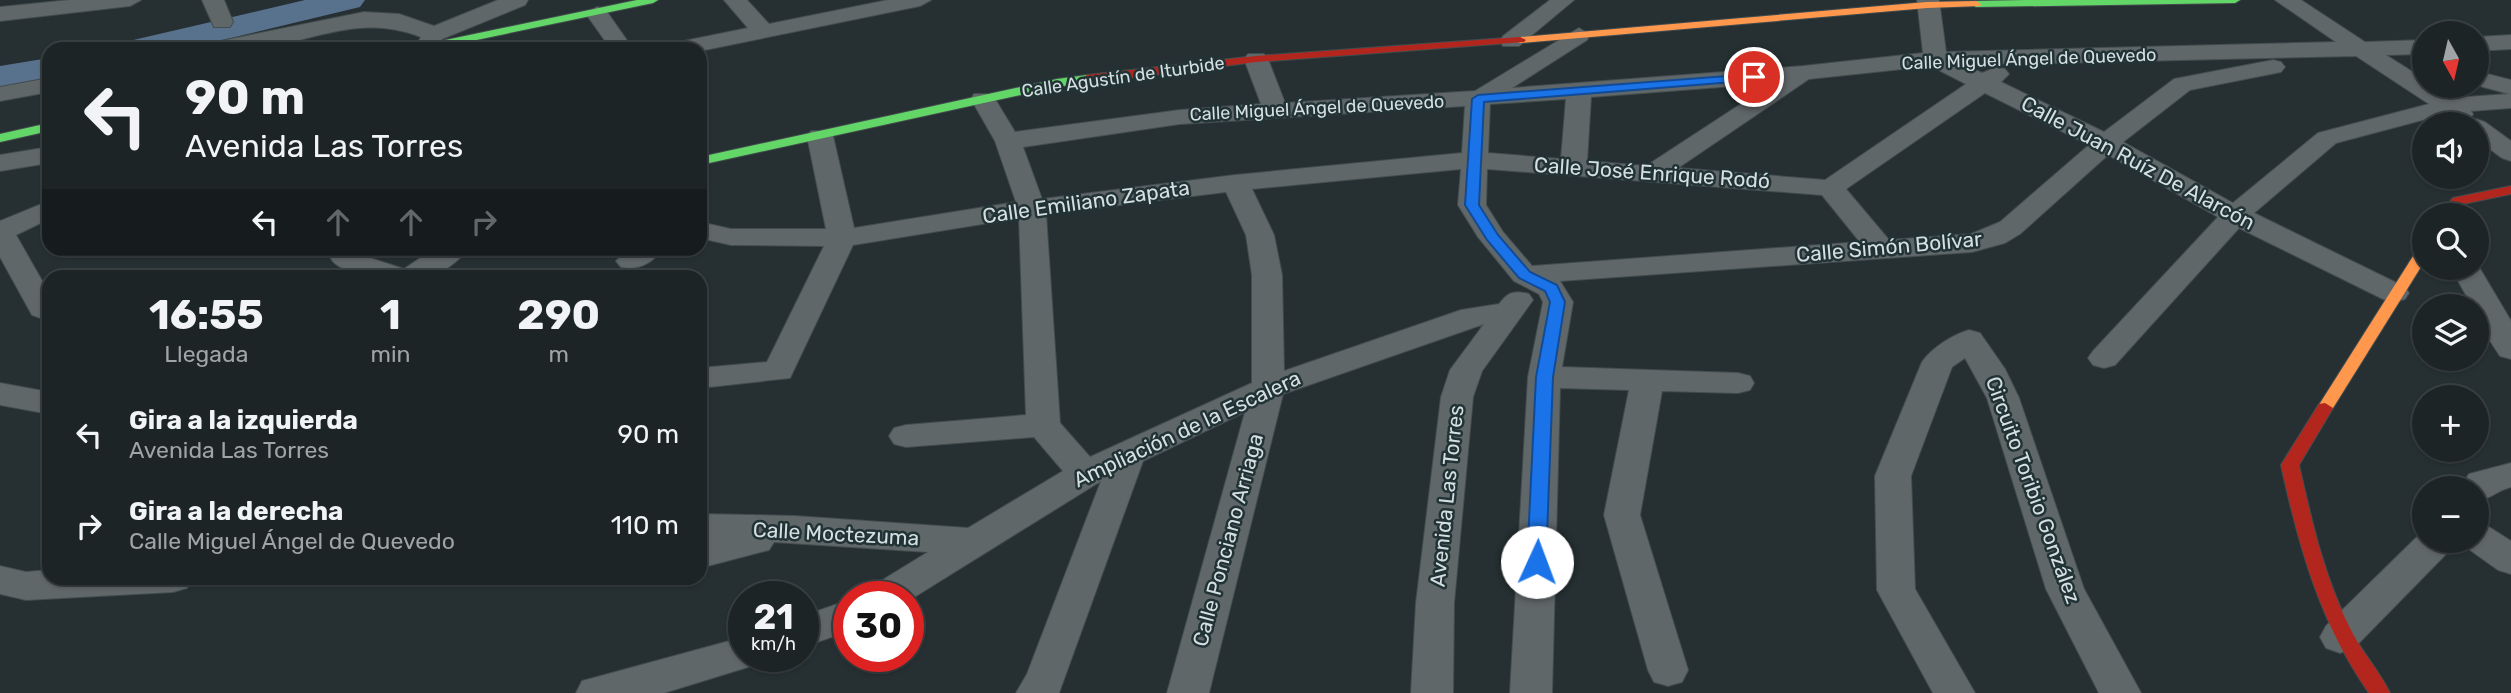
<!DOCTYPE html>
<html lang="es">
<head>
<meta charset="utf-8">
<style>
  :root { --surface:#1c2426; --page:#293032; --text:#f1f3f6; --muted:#a0a4a7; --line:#3a4143 }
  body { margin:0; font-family:Rubik,sans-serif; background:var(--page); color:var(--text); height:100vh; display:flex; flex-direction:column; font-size:26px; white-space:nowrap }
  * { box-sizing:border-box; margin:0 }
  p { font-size:23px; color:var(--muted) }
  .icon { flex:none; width:38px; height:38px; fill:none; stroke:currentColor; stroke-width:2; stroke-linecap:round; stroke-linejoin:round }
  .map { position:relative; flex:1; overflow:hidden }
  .sheet { position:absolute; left:42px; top:270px; width:665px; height:315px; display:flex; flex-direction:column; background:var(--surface); border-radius:21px; box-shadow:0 2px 5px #0004,0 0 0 2px var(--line) }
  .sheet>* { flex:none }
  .hud { position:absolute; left:42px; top:42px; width:665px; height:214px; border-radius:21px; box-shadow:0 2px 5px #0004,0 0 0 2px var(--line); background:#1c2426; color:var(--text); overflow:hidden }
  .needle { width:46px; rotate:172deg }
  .controls { position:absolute; left:2412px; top:21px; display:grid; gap:14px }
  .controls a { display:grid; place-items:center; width:77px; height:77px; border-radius:50%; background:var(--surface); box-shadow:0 2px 5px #0004,0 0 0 2px var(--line); font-size:35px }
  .speed { position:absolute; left:728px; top:581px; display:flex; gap:14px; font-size:35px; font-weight:700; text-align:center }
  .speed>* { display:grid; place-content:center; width:91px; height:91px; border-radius:50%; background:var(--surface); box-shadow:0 2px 5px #0004,0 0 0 2px var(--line); line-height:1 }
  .speed small { font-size:18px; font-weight:400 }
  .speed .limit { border:10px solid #d22; background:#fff; color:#111 }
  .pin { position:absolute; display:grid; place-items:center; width:60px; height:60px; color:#fff; margin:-30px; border:4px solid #fff; border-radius:50%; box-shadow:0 2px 7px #0007 }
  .me { position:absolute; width:77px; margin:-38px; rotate:2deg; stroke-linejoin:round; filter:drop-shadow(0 0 5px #0008) }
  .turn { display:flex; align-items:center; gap:24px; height:147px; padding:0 28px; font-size:32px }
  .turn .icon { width:91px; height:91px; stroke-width:2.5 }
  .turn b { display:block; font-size:49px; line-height:60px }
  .lanes { display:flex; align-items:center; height:66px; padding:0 28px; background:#0003; justify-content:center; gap:35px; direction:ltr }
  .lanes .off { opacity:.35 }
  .eta { display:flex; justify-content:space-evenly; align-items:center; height:119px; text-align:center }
  .eta b { font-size:42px; font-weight:700; line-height:49px }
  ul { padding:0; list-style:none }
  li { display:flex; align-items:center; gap:21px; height:91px; padding:0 28px }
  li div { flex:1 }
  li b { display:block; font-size:26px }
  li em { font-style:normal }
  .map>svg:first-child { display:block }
</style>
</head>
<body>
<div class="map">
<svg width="2511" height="693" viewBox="0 0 2511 693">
  <rect width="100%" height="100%" fill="#263032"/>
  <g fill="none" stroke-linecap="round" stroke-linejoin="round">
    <g fill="#58728d" fill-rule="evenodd">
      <polygon points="305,0 365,0 360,7 186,49 124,49 129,41"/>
      <polygon points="49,58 49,80 0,88 0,66"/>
    </g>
    <g stroke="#434c4e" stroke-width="2">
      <g id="street">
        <polygon points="70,0 141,0 130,6 0,21 0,7"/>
        <polygon points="202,0 224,0 233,22 230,27 214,27"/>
        <path d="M498 0H528L525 5 442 39 436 49H414L421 37C355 12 313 44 249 49 234 50 219 49 205 49L216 42 364 12 399 14 434 26Z"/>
        <polygon points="724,0 747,0 769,24 888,0 931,0 920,6 700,51 666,49 669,44 748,28"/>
        <polygon points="1550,0 1574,0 1519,46 1503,46 1500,41 1503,36"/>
        <path d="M1917 0H1939L1946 52 2336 42 2275 0H2301L2365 42 2424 40V54L2386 55 2424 79V86H2434L2452 98 2509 94 2476 85V71L2511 80V108L2471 111 2473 114 2470 119 2461 121 2445 114 2336 143 2254 213 2405 287 2409 293 2405 299 2394 302 2383 299 2239 228 2115 365 2104 368 2093 365 2088 358 2093 351 2218 217 2108 155 2020 234 2005 243 1972 252 1560 281 1573 302 1562 367 1738 373 1750 376 1754 383 1750 390 1738 393 1662 391 1640 515 1688 670 1682 682 1668 686 1654 682 1648 670 1604 515 1629 390 1560 388 1552 693H1510L1528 377 1543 302 1539 294 1514 281 1478 237 1458 205 1461 169 1252 189 1274 235 1282 275 1284 371 1461 310 1499 304C1508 292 1514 290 1529 294L1533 300 1482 371 1473 397 1454 603 1453 693H1411L1416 603 1441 397 1450 370 1484 324 1283 394 1209 693H1167L1245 412 1143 461 1059 693H1016L1027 674 1101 481 908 601V597H866L871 587 928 552 774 542 769 550 700 568V514L795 516 968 528 1063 471 1034 437 906 447 894 444 889 436 894 428 906 425 1026 415 1019 218 853 245 790 378 700 388V368L767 362 824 246 731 245 700 238V222L731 229H826L807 136 811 131H829L833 136 854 228 1016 202 995 141 971 99 974 94H992L1015 132 1180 110 1261 104 1244 59 1248 54H1264L1268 59 1285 103 1475 91 1579 28 1590 35 1587 40 1512 88 1803 66 1923 53ZM2356 56 2429 104 2318 133 2233 203 2123 142 2190 90 2281 72 2285 67 2281 62 2273 60 2174 79 2104 132 2001 82 2009 74 2005 69 1997 67 1982 73 1965 65ZM1931 66 1966 84 1825 180 1678 168 1809 79ZM1773 83 1646 166 1587 161 1591 97ZM1985 93 2089 145 2000 222 1971 234 1889 240 1846 189ZM1566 99 1561 159 1488 153 1490 104ZM1465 106 1462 153 1235 175 1042 199 1023 147 1180 124ZM1487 169 1822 195 1860 242 1532 266 1503 232 1486 205ZM1226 192 1246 235 1252 275V383L1090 457 1060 423 1046 214Z"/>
        <polygon points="597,7 605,9 633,49 611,49 586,14"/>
        <polygon points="2511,35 2511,49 2476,51 2476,37"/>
        <polygon points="49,78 49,92 0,101 0,87"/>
        <polygon points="2476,119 2485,122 2511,141 2511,161 2502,158 2476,139 2476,124 2465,124"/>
        <polygon points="49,147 49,163 0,171 0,155"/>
        <polygon points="49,201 49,219 16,235 49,293 49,321 32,315 0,257 0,221"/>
        <path d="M334 248H362L361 255 404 269 435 248H469C462 258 441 275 429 276 407 280 344 279 331 259Z"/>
        <path d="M630 248H663C653 263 638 271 621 267L616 261Z"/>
        <path d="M2476 262 2511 321V359L2500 356C2491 342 2476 322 2476 306H2472L2451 268H2476Z"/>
        <path d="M1969 330 1980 333 2005 369 2019 398 2084 589 2141 693H2099L2046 589 1987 398 1965 358 1952 367 1911 476 1915 589 1975 693H1933L1877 590 1875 476 1922 362C1932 348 1952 335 1969 330Z"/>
        <polygon points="0,383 49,392 49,414 0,405"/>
        <path d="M2511 463V487C2497 491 2489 499 2476 502V488H2459L2469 474Z"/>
        <polygon points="2476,523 2489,527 2511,541 2511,574 2498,570 2463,545 2460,541 2476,541"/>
        <polygon points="2423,531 2424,541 2455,541 2449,551 2354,648 2340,653 2326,648 2320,637 2326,626"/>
        <polygon points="0,566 26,572 49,570 49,578 192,578 187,588 173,592 26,600 0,594"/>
        <polygon points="849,600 849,631 803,647 803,616"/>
        <polygon points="744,637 744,656 762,656 758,664 664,693 576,693 582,681"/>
      </g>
    </g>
    <g stroke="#434c4e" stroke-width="2">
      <g id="fast">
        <polygon points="637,0 658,0 653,3 433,49 411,49 417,46"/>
        <polygon points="2026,0 2240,0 2235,3 1976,7 1971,4 1976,1"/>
        <polygon points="1087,75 1091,76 1091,82 1057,87 700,165 700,157 1057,79"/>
        <polygon points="49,123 49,131 0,142 0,134"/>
      </g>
    </g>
    <g stroke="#434c4e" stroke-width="2">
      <g id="slow">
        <polygon points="1976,1 1981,4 1980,6 1927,8 1520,43 1514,40 1520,37 1927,2"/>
        <polygon points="2424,246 2424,262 2333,408 2325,413 2319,412 2317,408 2417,250"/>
      </g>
    </g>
    <g stroke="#434c4e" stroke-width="2">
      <g id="jam">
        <polygon points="1520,37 1526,40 1524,42 1256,62 1087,83 1081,79 1087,75 1256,56"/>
        <polygon points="2511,186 2511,194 2463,204 2453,215 2439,215 2453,198"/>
        <path d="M2325 403 2333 408 2299 465C2312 523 2325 581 2353 634 2364 655 2380 672 2390 693H2369C2320 623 2299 547 2281 465L2319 404Z"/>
      </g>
    </g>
    <use href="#street" fill="#606769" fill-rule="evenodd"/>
    <use href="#fast" fill="#63d668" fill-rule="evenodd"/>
    <use href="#slow" fill="#ff974d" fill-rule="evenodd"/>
    <use href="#jam" fill="#b3261e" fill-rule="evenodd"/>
  </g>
  <polygon fill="#1a73e8" stroke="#114b97" stroke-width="2" points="1754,74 1758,75 1758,80 1484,102 1479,205 1498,235 1530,272 1557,285 1565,302 1553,377 1546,562 1543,567 1530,567 1527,562 1536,377 1550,302 1545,291 1519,278 1487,240 1465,205 1472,99 1478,95"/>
  <g text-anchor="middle" stroke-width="5" stroke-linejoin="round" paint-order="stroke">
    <g font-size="18" fill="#d5dfe1" stroke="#223336">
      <text transform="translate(2029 59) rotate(-2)" y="6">Calle Miguel Ángel de Quevedo</text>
      <text transform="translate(1123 77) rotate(-8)" y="6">Calle Agustín de Iturbide</text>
      <text transform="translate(1317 108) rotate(-3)" y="6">Calle Miguel Ángel de Quevedo</text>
    </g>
    <g font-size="21" fill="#d5dfe1" stroke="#223336">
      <text transform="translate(2138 163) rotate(28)" y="7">Calle Juan Ruíz De Alarcón</text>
      <text transform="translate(1652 173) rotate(4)" y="7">Calle José Enrique Rodó</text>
      <text transform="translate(1086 202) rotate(-8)" y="7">Calle Emiliano Zapata</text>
      <text transform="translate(1889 247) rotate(-5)" y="7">Calle Simón Bolívar</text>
      <text transform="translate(1187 429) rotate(-25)" y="7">Ampliación de la Escalera</text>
      <text transform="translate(2033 490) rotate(70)" y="7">Circuito Toribio González</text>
      <text transform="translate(1447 496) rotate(-84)" y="7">Avenida Las Torres</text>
      <text transform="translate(836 534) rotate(3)" y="7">Calle Moctezuma</text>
      <text transform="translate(1228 540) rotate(-75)" y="7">Calle Ponciano Arriaga</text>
    </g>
  </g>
</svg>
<div class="controls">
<a><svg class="needle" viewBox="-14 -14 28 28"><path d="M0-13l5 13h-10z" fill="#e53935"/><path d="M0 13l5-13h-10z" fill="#a0a4a7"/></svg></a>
<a><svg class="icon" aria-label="sound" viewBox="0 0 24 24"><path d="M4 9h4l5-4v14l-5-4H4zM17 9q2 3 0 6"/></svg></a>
<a><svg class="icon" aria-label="search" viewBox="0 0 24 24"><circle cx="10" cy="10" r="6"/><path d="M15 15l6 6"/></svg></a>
<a><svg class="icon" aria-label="layers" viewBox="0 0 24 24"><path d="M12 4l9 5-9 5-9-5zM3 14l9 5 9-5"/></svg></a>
<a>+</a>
<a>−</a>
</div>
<div class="speed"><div>21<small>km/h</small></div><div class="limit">30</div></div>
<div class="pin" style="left:1754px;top:77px;background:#d93025"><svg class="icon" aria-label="arrive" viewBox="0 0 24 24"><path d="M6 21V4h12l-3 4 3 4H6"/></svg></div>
<svg class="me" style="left:1537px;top:562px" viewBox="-20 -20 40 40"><circle r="19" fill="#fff"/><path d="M0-13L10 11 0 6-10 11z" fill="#1a73e8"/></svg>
<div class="hud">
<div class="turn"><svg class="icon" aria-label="left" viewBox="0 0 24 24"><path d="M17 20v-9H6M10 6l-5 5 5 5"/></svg><div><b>90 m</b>Avenida Las Torres</div></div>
<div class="lanes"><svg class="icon" aria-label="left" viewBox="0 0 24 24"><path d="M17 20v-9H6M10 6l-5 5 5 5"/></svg><svg class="icon off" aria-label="ahead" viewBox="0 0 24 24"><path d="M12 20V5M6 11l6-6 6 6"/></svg><svg class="icon off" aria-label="ahead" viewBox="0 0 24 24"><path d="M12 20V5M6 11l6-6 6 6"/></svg><svg class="icon off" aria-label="right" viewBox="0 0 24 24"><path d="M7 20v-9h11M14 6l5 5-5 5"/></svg></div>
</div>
<section class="sheet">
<div class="eta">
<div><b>16:55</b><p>Llegada</p></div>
<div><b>1</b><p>min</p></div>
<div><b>290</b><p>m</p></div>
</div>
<ul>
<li><svg class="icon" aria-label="left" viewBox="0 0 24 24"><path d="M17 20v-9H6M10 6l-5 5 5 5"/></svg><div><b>Gira a la izquierda</b><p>Avenida Las Torres</p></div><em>90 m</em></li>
<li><svg class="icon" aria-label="right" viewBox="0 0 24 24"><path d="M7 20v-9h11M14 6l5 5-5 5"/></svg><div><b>Gira a la derecha</b><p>Calle Miguel Ángel de Quevedo</p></div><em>110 m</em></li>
</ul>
</section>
</div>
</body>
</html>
